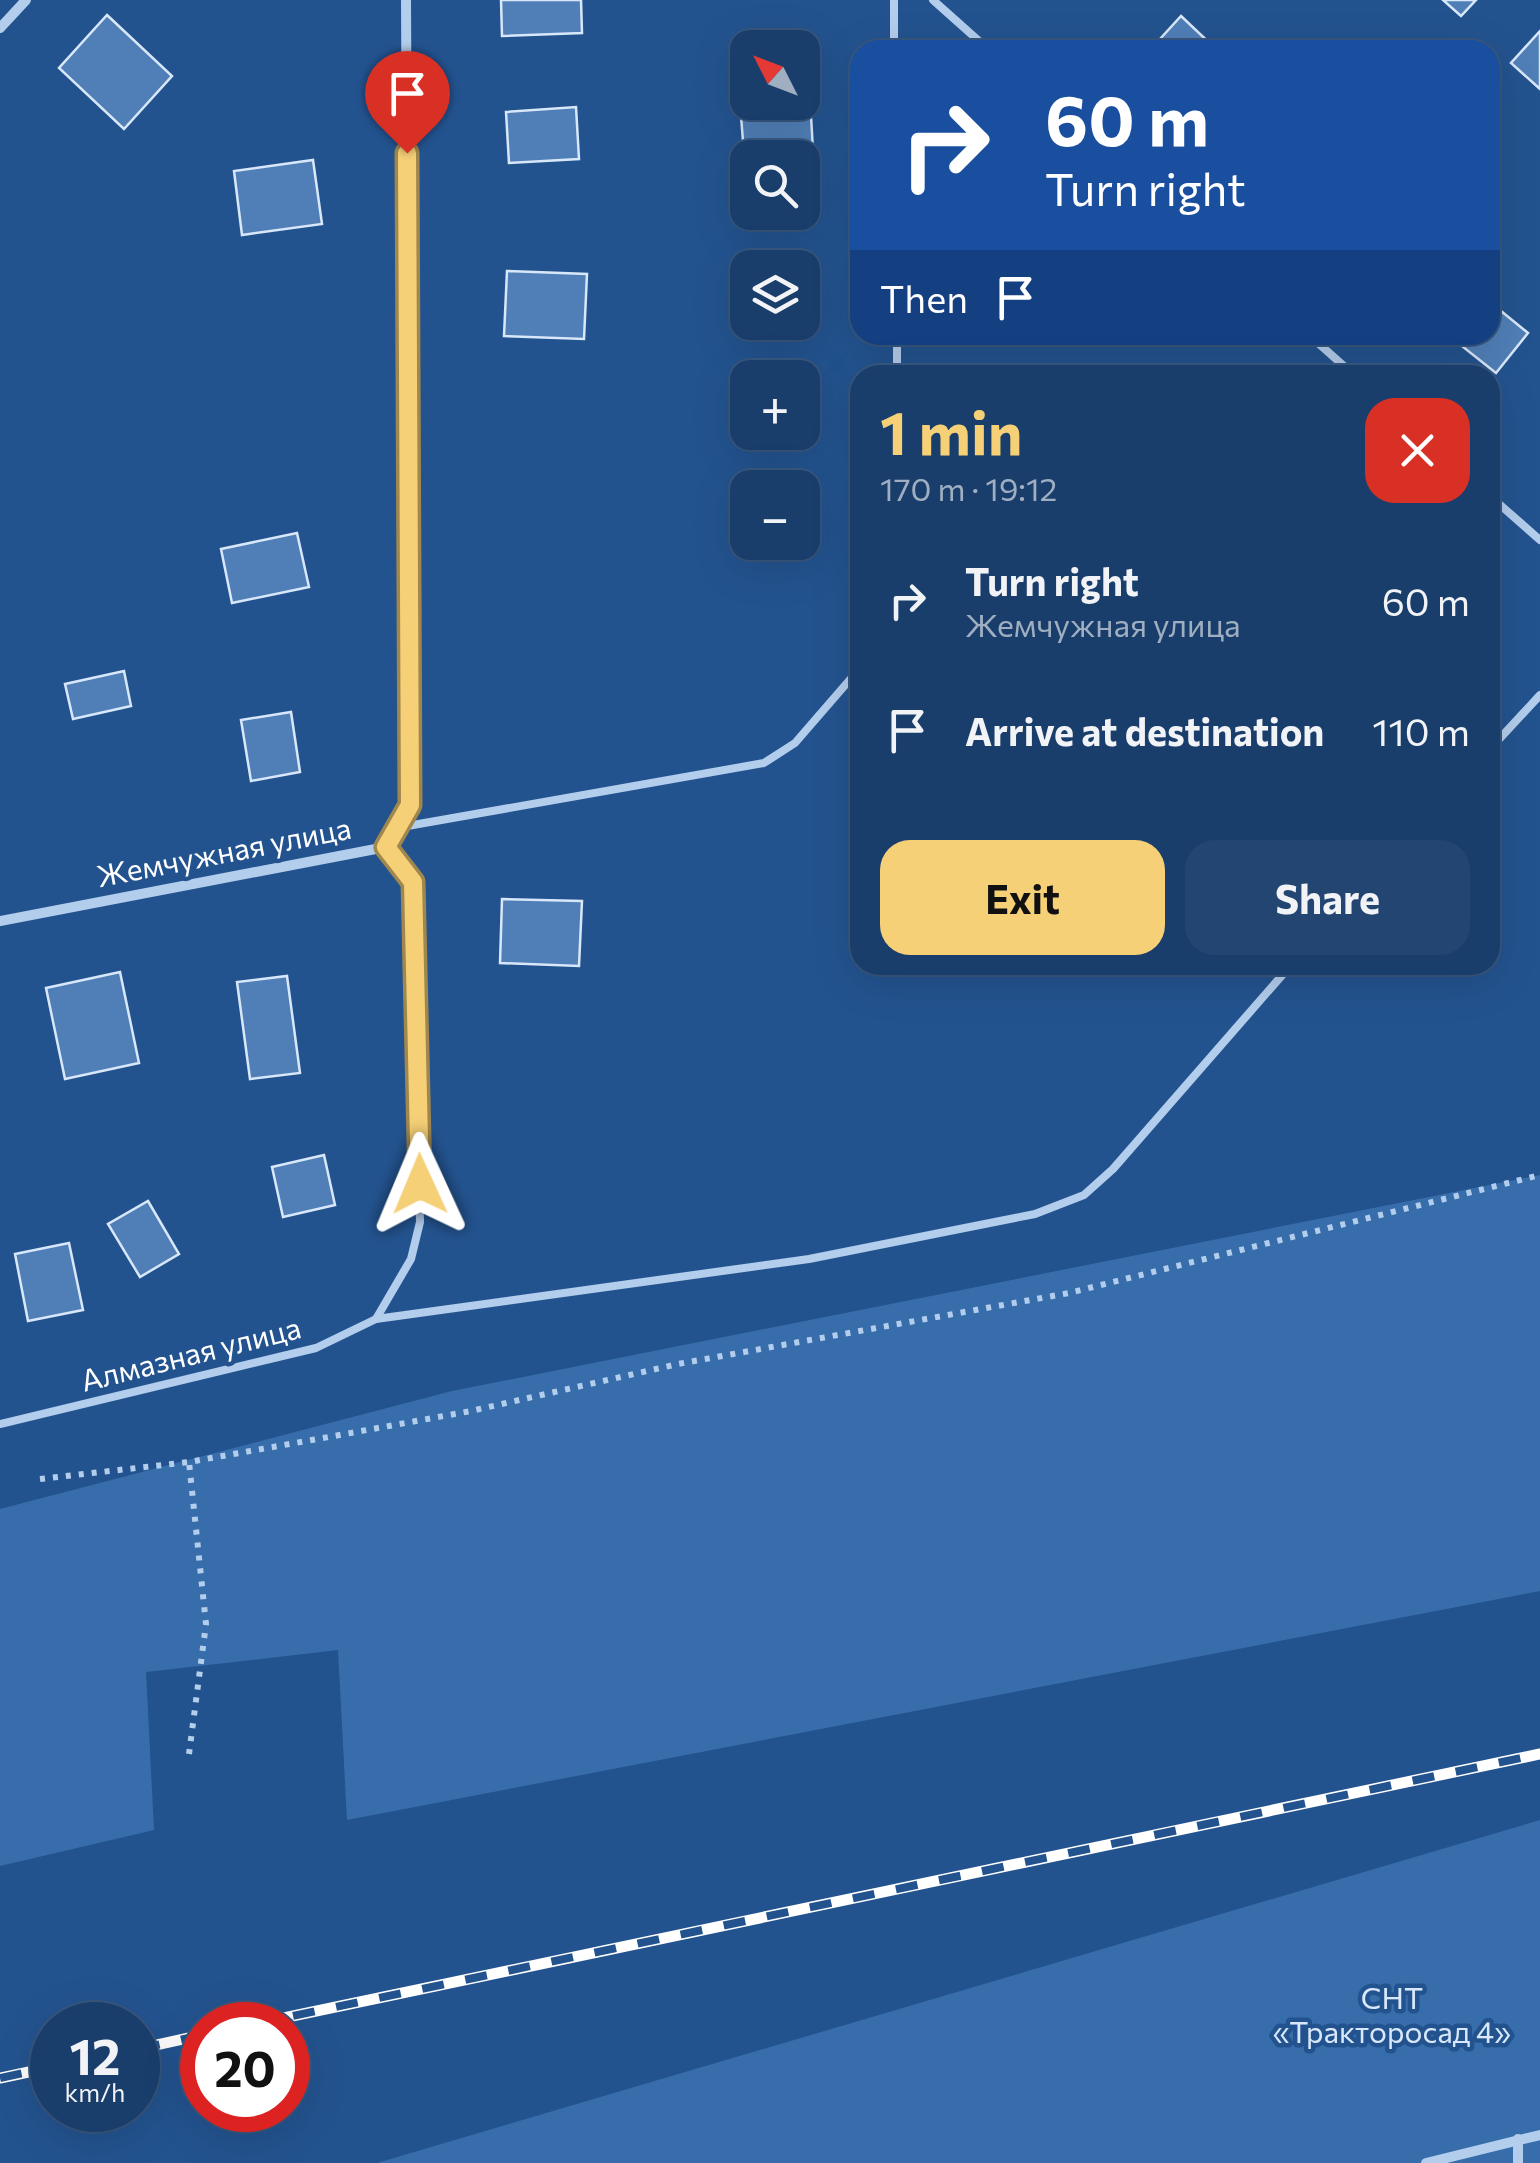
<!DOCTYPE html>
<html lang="en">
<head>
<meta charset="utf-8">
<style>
  :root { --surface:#1a3e6b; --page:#234571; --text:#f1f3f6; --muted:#9faec1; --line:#38577e; --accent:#f6d077 }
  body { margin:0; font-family:Commissioner,sans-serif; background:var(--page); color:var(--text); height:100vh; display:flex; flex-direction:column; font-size:38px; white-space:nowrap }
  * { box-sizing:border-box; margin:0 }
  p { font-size:32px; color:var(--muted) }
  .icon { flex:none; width:55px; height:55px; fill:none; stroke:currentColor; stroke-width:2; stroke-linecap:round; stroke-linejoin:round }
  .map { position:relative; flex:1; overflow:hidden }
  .drawer { position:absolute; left:850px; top:365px; width:650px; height:610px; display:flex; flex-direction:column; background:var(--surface); border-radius:30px; box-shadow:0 10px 40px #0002,0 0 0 2px var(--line) }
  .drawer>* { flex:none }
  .guide { position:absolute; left:850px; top:40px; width:650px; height:305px; border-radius:30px; box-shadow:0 10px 40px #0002,0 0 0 2px var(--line); background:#1a4fa0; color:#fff; overflow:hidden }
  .needle { width:65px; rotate:312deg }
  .controls { position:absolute; left:730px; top:30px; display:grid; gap:20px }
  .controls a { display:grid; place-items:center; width:90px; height:90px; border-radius:20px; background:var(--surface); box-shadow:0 10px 40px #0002,0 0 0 2px var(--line); font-size:50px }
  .speed { position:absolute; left:30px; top:2002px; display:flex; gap:20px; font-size:50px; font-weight:700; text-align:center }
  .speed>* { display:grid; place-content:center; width:130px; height:130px; border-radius:50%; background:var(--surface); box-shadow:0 10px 40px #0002,0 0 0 2px var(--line); line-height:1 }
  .speed small { font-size:25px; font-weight:400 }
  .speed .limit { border:15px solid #d22; background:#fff; color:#111 }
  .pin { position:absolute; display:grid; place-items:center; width:85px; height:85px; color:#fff; margin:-102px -42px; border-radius:50% 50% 50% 0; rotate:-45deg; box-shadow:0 0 10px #0007 }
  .pin .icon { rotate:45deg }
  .me { position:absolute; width:110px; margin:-55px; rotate:359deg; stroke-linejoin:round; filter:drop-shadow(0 0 8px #0008) }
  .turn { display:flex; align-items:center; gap:35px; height:210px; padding:0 30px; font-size:45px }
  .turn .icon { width:130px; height:130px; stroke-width:2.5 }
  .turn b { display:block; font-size:70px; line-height:85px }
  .then { display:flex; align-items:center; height:95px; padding:0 30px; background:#0003; gap:20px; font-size:38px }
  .round { display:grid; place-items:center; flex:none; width:105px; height:105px; border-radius:30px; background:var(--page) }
  .head { display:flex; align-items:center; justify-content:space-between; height:170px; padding:0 30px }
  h1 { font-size:60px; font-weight:700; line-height:75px; color:var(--accent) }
  .action { display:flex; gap:20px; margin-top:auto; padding:20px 30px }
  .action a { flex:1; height:115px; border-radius:30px; background:var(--accent); color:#111; font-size:40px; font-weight:700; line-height:115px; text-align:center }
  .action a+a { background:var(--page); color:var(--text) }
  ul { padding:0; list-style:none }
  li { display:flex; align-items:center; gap:30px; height:130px; padding:0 30px }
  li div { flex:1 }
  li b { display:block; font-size:38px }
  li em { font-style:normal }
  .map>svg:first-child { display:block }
</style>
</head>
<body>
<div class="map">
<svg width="1540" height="2163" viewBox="0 0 1540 2163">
  <rect width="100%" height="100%" fill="#23538f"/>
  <g fill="#386dab">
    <polygon points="1540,1175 1540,1591 347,1820 338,1650 146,1672 154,1830 0,1866 0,1509 452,1391"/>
    <polygon points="1540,1820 1540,2163 377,2163"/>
  </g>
  <g fill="#507fb7" stroke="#d8e7f9" stroke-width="2.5">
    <polygon points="501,0 581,0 582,33 502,36"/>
    <polygon points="1443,0 1476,0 1461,16"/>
    <polygon points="107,15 172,76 124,129 59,68"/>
    <polygon points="1181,16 1217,50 1150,50"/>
    <polygon points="1540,31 1540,89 1511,63"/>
    <polygon points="802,99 810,99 813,150 744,154 740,103 802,102"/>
    <polygon points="576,107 579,159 509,163 506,112"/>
    <polygon points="313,160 322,224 242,235 234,171"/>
    <polygon points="507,271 587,274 584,339 504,336"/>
    <polygon points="1490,302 1528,333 1496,373 1448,335 1490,335"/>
    <polygon points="297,533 309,587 232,603 221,549"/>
    <polygon points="124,671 131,706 73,719 65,684"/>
    <polygon points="291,712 300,772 251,781 241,720"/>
    <polygon points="502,899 582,901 579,966 500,963"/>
    <polygon points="120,972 139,1063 65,1079 46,988"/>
    <polygon points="287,976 300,1073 250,1079 237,982"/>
    <polygon points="324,1155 335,1205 283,1217 272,1167"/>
    <polygon points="148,1201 179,1254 140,1277 108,1224"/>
    <polygon points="69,1243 83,1310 28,1321 15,1254"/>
  </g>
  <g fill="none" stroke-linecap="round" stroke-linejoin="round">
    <g stroke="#b3cdec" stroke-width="6" stroke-dasharray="5 8" stroke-linecap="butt">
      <polyline points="40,1479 189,1462 323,1438 471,1411 678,1364 1069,1293 1540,1175"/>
      <polyline points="189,1754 206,1624 189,1462"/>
    </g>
    <g stroke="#b3cdec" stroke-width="8">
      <polyline points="894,0 894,50"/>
      <polyline points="933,0 989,50"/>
      <polyline points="897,335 897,375"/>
      <polyline points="1309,335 1354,375"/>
      <polyline points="1490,496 1540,540"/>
      <polyline points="1490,749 1540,695"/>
      <polyline points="396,828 764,763 795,743 860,668"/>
      <polyline points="376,1319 809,1259 1035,1214 1084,1195 1113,1169 1291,965"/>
      <polyline points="0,1424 316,1348 376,1319 411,1259 420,1222 413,882 386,847"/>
    </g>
    <g stroke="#b3cdec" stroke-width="10">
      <polyline points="0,28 26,0"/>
      <polyline points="0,921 386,847 410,805 406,0"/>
      <polyline points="1518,2139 1518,2163"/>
      <polyline points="1426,2163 1540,2135"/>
    </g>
    <g stroke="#fff" stroke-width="11">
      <g id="rail">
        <polyline points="250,2025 1540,1754"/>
        <polyline points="138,2049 202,2035"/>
        <polyline points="0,2078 52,2067"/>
      </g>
    </g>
    <use href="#rail" stroke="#23538f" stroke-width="8" stroke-dasharray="22" stroke-linecap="butt"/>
  </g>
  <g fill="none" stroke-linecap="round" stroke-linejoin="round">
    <g stroke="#a0874d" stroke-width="25">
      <polyline id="route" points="407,153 410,805 386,847 413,882 420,1184"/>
    </g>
    <use href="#route" stroke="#f6d077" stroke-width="18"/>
  </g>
  <g text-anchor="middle" stroke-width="9" stroke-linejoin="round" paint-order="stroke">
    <g font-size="30" fill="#fff" stroke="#23538f">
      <text transform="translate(224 853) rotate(-11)" y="10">Жемчужная улица</text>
      <text transform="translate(191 1355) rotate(-14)" y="10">Алмазная улица</text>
    </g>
    <g font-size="30" fill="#d8e7f9" stroke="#23538f">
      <text x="1392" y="2009">СНТ<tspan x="1392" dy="34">«Тракторосад 4»</tspan></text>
    </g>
  </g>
</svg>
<div class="controls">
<a><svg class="needle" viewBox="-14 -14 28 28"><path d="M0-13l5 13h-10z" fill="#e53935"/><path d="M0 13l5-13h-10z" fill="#9faec1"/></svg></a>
<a><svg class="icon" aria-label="search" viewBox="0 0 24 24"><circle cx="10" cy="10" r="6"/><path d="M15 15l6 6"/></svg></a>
<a><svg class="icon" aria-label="layers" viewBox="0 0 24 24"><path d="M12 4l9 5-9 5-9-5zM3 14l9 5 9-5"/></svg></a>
<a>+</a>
<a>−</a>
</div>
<div class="speed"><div>12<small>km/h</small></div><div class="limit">20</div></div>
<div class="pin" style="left:407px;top:153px;background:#d93025"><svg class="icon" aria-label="arrive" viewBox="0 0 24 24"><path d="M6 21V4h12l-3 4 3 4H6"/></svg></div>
<svg class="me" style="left:420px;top:1184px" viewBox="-20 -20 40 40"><path d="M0-17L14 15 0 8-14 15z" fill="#f6d077" stroke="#fff" stroke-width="4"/></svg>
<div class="guide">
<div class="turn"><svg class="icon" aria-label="right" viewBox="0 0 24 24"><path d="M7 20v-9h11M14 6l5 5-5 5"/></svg><div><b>60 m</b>Turn right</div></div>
<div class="then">Then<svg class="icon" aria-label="arrive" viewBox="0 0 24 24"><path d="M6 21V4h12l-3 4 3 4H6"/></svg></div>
</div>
<section class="drawer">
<div class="head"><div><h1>1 min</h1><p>170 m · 19:12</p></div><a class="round" style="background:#d93025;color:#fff"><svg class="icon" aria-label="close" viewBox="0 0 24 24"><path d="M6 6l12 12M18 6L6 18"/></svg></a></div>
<ul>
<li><svg class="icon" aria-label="right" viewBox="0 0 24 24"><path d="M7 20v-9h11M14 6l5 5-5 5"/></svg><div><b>Turn right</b><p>Жемчужная улица</p></div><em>60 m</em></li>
<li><svg class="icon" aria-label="arrive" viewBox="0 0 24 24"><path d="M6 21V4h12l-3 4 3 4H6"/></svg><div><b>Arrive at destination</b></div><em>110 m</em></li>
</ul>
<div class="action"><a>Exit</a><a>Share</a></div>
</section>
</div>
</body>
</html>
